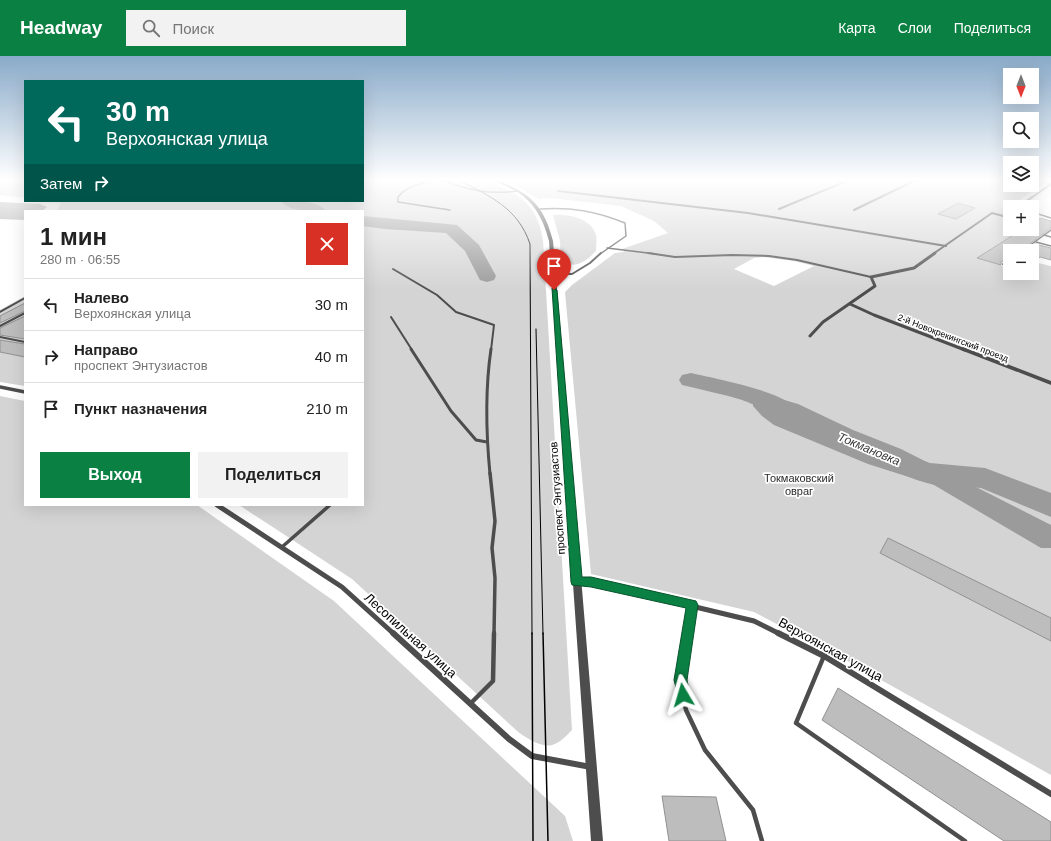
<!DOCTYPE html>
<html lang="ru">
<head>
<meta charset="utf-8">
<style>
  :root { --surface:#fff; --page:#f2f2f2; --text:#222; --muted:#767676; --line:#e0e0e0; --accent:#0b8043 }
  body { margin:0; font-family:Helvetica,sans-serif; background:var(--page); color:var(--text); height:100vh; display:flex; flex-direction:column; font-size:15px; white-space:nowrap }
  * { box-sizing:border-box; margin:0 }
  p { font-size:13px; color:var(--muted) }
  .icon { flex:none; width:22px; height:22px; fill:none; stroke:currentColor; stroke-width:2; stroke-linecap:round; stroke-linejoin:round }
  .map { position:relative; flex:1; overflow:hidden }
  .details { position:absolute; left:24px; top:154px; width:340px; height:296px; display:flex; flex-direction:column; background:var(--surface); border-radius:0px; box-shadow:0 4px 16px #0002 }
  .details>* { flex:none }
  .hud { position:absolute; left:24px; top:24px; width:340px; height:122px; border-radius:0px; box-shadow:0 4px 16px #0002; background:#00695c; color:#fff; overflow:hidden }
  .needle { width:26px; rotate:180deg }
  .controls { position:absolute; left:1003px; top:12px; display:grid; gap:8px }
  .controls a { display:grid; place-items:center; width:36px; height:36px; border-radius:0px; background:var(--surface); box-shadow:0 4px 16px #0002; font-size:20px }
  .pin { position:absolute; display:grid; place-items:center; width:34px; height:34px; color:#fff; margin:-41px -17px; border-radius:50% 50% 50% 0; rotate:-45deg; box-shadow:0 0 4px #0007 }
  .pin .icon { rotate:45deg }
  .me { position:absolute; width:44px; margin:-22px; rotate:353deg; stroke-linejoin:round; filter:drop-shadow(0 0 3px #0008) }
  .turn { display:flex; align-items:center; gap:14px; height:84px; padding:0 16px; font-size:18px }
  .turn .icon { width:52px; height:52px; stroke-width:2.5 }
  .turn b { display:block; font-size:28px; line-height:34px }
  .then { display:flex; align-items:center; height:38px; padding:0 16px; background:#0003; gap:8px; font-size:15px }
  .round { display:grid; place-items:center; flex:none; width:42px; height:42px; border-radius:0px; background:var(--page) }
  .summary { display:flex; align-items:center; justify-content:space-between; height:68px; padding:0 16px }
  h1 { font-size:24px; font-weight:600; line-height:30px }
  .primary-button { display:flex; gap:8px; margin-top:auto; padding:8px 16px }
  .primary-button a { flex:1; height:46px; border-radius:0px; background:var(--accent); color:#fff; font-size:16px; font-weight:600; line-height:46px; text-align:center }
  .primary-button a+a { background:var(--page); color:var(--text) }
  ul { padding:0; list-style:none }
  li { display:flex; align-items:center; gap:12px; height:52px; padding:0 16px; border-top:1px solid var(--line) }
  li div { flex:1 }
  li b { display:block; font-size:15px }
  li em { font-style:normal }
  header { display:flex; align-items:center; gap:24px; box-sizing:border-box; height:56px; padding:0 20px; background:var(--accent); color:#fff }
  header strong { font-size:19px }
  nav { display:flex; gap:22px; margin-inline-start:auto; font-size:14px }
  .search { width:280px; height:36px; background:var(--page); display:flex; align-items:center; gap:10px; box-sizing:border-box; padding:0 14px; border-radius:0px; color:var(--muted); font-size:15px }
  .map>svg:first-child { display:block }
</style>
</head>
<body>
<header>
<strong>Headway</strong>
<div class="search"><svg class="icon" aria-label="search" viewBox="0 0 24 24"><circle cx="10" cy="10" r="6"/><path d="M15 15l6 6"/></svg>Поиск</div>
<nav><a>Карта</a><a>Слои</a><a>Поделиться</a></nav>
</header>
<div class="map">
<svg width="1051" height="785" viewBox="0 0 1051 785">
  <rect width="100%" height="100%" fill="#fff"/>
  <g fill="#d4d4d4" fill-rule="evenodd">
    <polygon points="0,124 25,124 25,142 0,139"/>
    <path d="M363 124H487C519 138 537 147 543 184L572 674C567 679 560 687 552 689 541 692 524 681 516 674L352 523 239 449H363V155H57L61 147 47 145H363Z"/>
    <path d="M501 124H1010V129H1032V124H1050L1015 147 1017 151H1010V173H1023L977 202 1010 212V217H1032V208L1034 206 1051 210V719L840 601 754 556 591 518 565 236 572 229 615 197 624 196 622 193 668 177 654 165 621 150 550 142 539 143 514 129ZM763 201 794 205 814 210 774 230 734 213 754 202Z"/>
    <path d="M553 159C568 158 591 162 596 179 597 184 596 190 596 195 586 205 576 214 561 205L560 185Z"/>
    <polygon points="25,240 25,330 0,326 0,254"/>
    <polygon points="0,340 25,345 25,449 197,449 334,545 565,760 573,785 0,785"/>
  </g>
  <g fill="#9b9b9b">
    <polygon points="0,146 40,148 47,151 42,155 25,155 25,164 0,163"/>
    <polygon points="760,337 798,348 853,374 901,393 1051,469 1051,492 1041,492 934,429 868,408 774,369 762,360 753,350 753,339"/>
  </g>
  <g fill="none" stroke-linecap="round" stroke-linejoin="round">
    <g fill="#9b9b9b" fill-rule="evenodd">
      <path d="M281 145C293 145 318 144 326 155 314 155 288 156 281 145Z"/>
      <polygon points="363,160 457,169 479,189 496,220 494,224 487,226 480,224 465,195 446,177 385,173 363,170"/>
      <path d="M691 317C716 323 786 335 800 356L796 362C774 367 762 350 742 344 723 338 702 334 682 329L679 324 682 319Z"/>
      <polygon points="914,402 930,407 985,412 1051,437 1051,461 981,432 927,427 917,424 904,419 899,412 904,405"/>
    </g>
  </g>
  <g fill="#bdbdbd" stroke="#919191">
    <polygon points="958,147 975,152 956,163 938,158"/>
    <polygon points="1040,162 1051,165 1051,172 1020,195 1010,195 1010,202 1001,206 1001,209 977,202 1023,173 1032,173 1032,168"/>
    <polygon points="1035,188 1051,192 1051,204 1040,201 1032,208 1032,195 1026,195"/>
    <polygon points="25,247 25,255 0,267 0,260"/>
    <polygon points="25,260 25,283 0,279 0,272"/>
    <polygon points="0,284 25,288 25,301 0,296"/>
    <polygon points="888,482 1051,562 1051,585 880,497"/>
    <polygon points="838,632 1051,766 1051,785 1004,785 822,664"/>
    <polygon points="662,740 716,741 726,785 669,785"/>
  </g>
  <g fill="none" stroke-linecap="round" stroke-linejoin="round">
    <g stroke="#4d4d4d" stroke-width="1.5">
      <path d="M438 124C424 127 407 129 398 141V146L450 154"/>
      <path d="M442 124C467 134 490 139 517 135"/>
      <path d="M540 153C572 151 595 155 625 167L626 180 600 198"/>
      <polyline points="1032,156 1051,162"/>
      <polyline points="1044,179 1051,181"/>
      <polyline points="1036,186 1051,190"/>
      <polyline points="607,192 656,198"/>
      <polyline points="1022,195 1051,174"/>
    </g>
    <g stroke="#4d4d4d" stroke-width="2">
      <polyline points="648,197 675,201 732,199 769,200 797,204 871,221"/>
      <polyline points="1003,208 1010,204"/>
      <polyline points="393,213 437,239 456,256 494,269 491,294"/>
      <polyline points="553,218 572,218 590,207 601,197"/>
      <polyline points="0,256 25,242"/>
      <polyline points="391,261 412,294"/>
      <polyline points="0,270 25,257"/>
      <polyline points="0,281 25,286"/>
    </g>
    <g stroke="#4d4d4d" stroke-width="3">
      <polyline points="411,293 451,355 476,384 487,386"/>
      <path d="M490 418C486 377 485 334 491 293"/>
    </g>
    <g stroke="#4d4d4d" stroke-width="3.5">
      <polyline points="490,417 495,465 492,492 495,522 494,578"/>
      <polyline points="282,491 330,449"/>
      <polyline points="687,578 692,549"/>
    </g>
    <g stroke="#4d4d4d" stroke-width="4.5">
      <polyline points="687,577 680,624 686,654 705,694 753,754 762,785"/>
      <polyline points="824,600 796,667 965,785"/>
      <polyline points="470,648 493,625 494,577"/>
    </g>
    <g stroke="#4d4d4d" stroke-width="2">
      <polyline points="558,135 748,157 946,190"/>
      <polyline points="1018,151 1051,128"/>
      <polyline points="779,153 849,124"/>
      <polyline points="854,154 916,124"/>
      <polyline points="933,198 992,157 1007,161 1010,158"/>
    </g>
    <g stroke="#4d4d4d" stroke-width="3">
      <polyline points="850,248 874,259 965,294"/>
      <polyline points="810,280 823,266 875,230 871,221 914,212 935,197"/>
    </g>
    <g stroke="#4d4d4d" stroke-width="3.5">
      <polyline points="963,293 1051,327"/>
      <polyline points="0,331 25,336"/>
    </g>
    <g stroke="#4d4d4d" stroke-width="5">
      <polyline points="217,449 342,531 394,578"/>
      <polyline points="577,526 591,526 754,565 780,578"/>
    </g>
    <g stroke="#4d4d4d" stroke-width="6">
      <polyline points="393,577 509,683 532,700 591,711"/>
      <polyline points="778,577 824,600 1051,738"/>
    </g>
    <path fill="#4d4d4d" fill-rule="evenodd" d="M493 124C500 124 505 127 511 130 537 143 546 158 553 185L603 785H591L549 185C543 163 535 147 516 135 508 131 500 128 493 124Z"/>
    <g stroke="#000" stroke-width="1">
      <path d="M458 124C490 140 518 152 530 188L532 578"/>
      <polyline points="536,273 543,578"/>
    </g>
    <g stroke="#000" stroke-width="1.5">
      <polyline points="532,577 533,785"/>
      <polyline points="543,577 548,785"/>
    </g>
  </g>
  <linearGradient id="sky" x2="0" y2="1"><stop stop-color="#89aac9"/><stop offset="0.53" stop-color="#fff"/><stop offset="1" stop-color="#fff" stop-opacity="0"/></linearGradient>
  <rect width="1051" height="234" fill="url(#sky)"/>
  <polygon fill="#0b8043" stroke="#07532c" points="552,232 557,234 582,521 591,521 696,545 698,549 687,624 690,639 688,643 683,645 679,643 674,624 686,552 591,531 572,529 571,526"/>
  <g text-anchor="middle" stroke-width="3.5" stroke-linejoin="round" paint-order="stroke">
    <g font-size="9" fill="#000" stroke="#fff">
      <text transform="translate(953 282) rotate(21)" y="3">2-й Новокрекингский проезд</text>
    </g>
    <g font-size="11" fill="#2b2b2b" stroke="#fff">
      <text x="799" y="426">Токмаковский<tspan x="799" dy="13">овраг</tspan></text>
    </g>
    <g font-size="11" fill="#000" stroke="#fff">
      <text transform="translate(557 442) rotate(-94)" y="4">проспект Энтузиастов</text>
    </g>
    <g font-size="12" font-style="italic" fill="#3c3c3c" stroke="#fff">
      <text transform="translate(869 393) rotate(23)" y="4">Токмановка</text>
    </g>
    <g font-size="13" fill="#000" stroke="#fff">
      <text transform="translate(411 579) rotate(42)" y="5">Лесопильная улица</text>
      <text transform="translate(831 593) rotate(29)" y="5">Верхоянская улица</text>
    </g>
  </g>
</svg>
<div class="controls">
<a><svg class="needle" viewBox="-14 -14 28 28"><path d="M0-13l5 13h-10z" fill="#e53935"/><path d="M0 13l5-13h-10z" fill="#767676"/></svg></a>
<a><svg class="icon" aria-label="search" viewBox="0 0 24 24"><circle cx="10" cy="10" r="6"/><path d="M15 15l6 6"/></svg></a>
<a><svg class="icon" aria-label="layers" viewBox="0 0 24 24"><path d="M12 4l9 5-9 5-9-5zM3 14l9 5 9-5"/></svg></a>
<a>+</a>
<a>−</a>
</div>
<div class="pin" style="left:554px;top:234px;background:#d93025"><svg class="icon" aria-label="arrive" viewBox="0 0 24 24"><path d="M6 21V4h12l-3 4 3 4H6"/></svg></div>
<svg class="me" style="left:683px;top:639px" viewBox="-20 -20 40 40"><path d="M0-17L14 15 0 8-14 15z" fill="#0b8043" stroke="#fff" stroke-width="4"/></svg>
<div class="hud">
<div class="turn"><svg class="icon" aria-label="left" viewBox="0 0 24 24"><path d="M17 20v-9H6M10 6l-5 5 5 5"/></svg><div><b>30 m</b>Верхоянская улица</div></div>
<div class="then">Затем<svg class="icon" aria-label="right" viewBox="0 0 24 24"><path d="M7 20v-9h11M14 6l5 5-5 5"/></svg></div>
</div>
<section class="details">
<div class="summary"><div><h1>1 мин</h1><p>280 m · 06:55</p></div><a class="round" style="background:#d93025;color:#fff"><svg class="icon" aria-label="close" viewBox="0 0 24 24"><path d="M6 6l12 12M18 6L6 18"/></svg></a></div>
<ul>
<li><svg class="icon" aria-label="left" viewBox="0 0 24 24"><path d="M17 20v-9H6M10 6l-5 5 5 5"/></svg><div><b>Налево</b><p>Верхоянская улица</p></div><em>30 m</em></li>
<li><svg class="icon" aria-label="right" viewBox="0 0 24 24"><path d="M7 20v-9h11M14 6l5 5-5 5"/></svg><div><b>Направо</b><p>проспект Энтузиастов</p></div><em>40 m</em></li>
<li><svg class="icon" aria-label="arrive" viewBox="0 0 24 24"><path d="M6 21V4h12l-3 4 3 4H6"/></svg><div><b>Пункт назначения</b></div><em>210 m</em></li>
</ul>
<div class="primary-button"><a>Выход</a><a>Поделиться</a></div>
</section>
</div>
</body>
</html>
